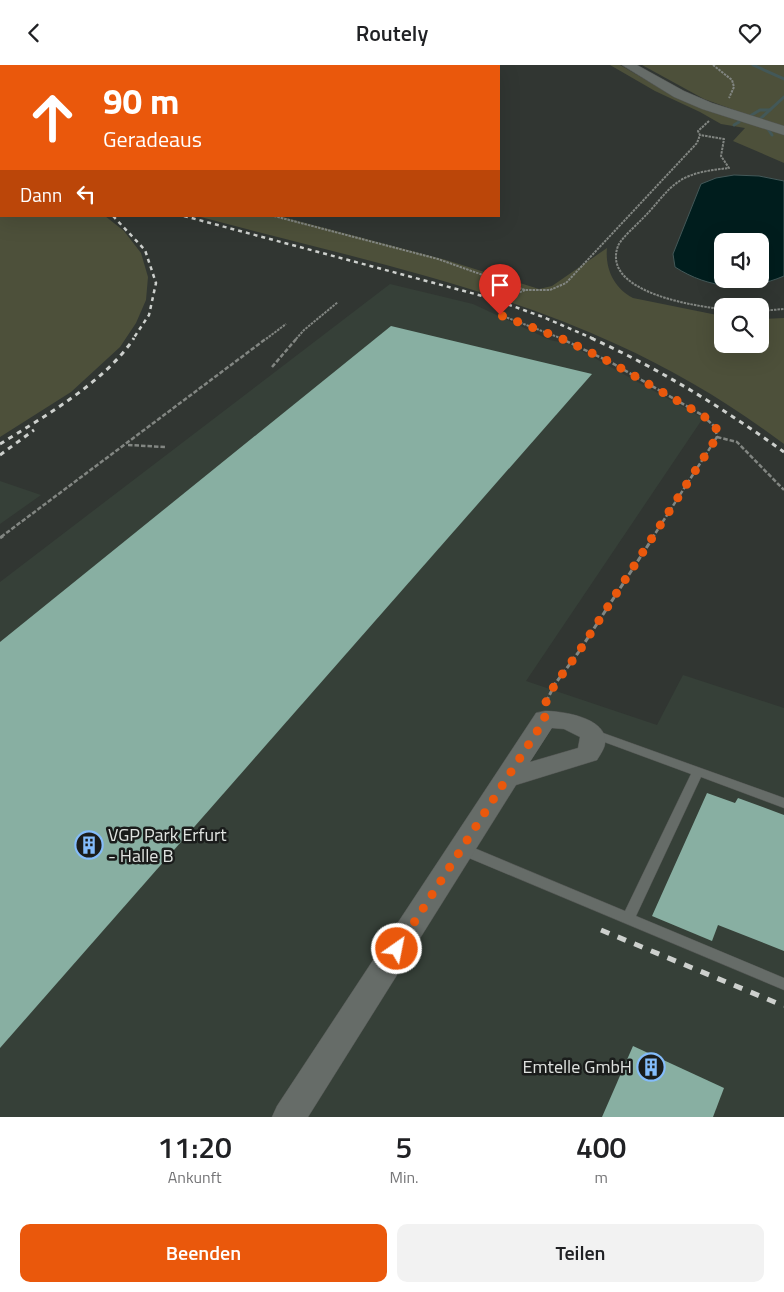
<!DOCTYPE html>
<html lang="de">
<head>
<meta charset="utf-8">
<style>
  :root { --surface:#fff; --page:#f2f2f2; --text:#202124; --muted:#757577; --accent:#ea580c }
  body { margin:0; font-family:"Titillium Web",sans-serif; background:var(--page); color:var(--text); height:100vh; display:flex; flex-direction:column; font-size:19px; white-space:nowrap }
  * { box-sizing:border-box; margin:0 }
  p { font-size:16px; color:var(--muted) }
  .icon { flex:none; width:28px; height:28px; fill:none; stroke:currentColor; stroke-width:2; stroke-linecap:round; stroke-linejoin:round }
  .map { position:relative; height:1052px; overflow:hidden }
  .details { display:flex; flex-direction:column; background:var(--surface); flex:1 }
  .details>* { flex:none }
  .guide { position:absolute; left:0px; top:0px; width:500px; height:152px; box-shadow:0 5px 20px #0002; background:#ea580c; color:#fff; overflow:hidden }
  .tools { position:absolute; left:714px; top:168px; display:grid; gap:10px }
  .tools a { display:grid; place-items:center; width:55px; height:55px; border-radius:10px; background:var(--surface); box-shadow:0 5px 20px #0002; font-size:25px }
  .pin { position:absolute; display:grid; place-items:center; width:42px; height:42px; color:#fff; margin:-51px -21px; border-radius:50% 50% 50% 0; rotate:-45deg; box-shadow:0 0 5px #0007 }
  .pin .icon { rotate:45deg }
  .me { position:absolute; width:55px; margin:-28px; rotate:33deg; stroke-linejoin:round; filter:drop-shadow(0 0 4px #0008) }
  .turn { display:flex; align-items:center; gap:18px; height:105px; padding:0 20px; font-size:22px }
  .turn .icon { width:65px; height:65px; stroke-width:2.5 }
  .turn b { display:block; font-size:35px; line-height:42px }
  .then { display:flex; align-items:center; height:48px; padding:0 20px; background:#0003; gap:10px; font-size:19px }
  .eta { display:flex; justify-content:space-evenly; align-items:center; height:85px; text-align:center }
  .eta b { font-size:30px; font-weight:600; line-height:35px }
  .cta { display:flex; gap:10px; margin-top:auto; padding:10px 20px }
  .cta a { flex:1; height:58px; border-radius:10px; background:var(--accent); color:#fff; font-size:20px; font-weight:600; line-height:58px; text-align:center }
  .cta a+a { background:var(--page); color:var(--text) }
  header { display:flex; justify-content:space-between; align-items:center; height:65px; padding:0 20px; background:var(--surface); font-size:22px; font-weight:600 }
  .map>svg:first-child { display:block }
</style>
</head>
<body>
<header><svg class="icon" aria-label="back" viewBox="0 0 24 24"><path d="M15 5l-7 7 7 7"/></svg>Routely<svg class="icon" aria-label="heart" viewBox="0 0 24 24"><path d="M12 20l-8-8c-3-5 5-10 8-4 3-6 11-1 8 4z"/></svg></header>
<div class="map">
<svg width="784" height="1052" viewBox="0 0 784 1052">
  <rect width="100%" height="100%" fill="#313632"/>
  <g fill="#364038">
    <polygon points="390,219 473,239 550,275 569,279 703,353 526,616 657,660 683,610 784,643 784,1052 0,1052 0,517"/>
    <polygon points="0,416 41,430 0,459"/>
  </g>
  <g fill="#4d503a">
    <polygon points="610,0 620,0 672,30 700,43 784,69 784,98 733,76 745,63 721,59 700,47 655,26"/>
    <polygon points="642,0 784,0 784,63 704,34"/>
    <polygon points="0,112 1,151 105,151 124,166 141,188 148,212 146,235 136,258 120,282 71,327 0,372"/>
    <path d="M197 151H279L446 195 539 224 552 221 607 183C605 204 614 223 633 233L722 251V279H760V254L784 253V379C732 340 676 306 616 279 483 218 338 189 197 151Z"/>
  </g>
  <path fill="#001d1d" stroke="#435858" fill-rule="evenodd" d="M734 110 759 111 784 116V211C747 227 709 224 675 202L673 189 701 119 716 113ZM722 176H760V214H722Z"/>
  <g fill="none" stroke-linecap="round" stroke-linejoin="round">
    <g stroke="#435858" stroke-width="3">
      <polyline points="753,0 784,14"/>
      <polyline points="750,51 760,45 770,45"/>
      <polyline points="760,54 784,32"/>
      <polyline points="734,60 739,57"/>
      <polyline points="768,64 772,70"/>
    </g>
  </g>
  <g fill="#88afa2">
    <polygon points="391,261 592,309 0,983 0,577"/>
    <polygon points="707,728 735,738 738,733 784,750 784,886 718,860 712,876 652,851"/>
    <polygon points="633,981 724,1023 713,1052 602,1052"/>
  </g>
  <g fill="none" stroke-linecap="round" stroke-linejoin="round">
    <g stroke="#515451" stroke-width="1">
      <polygon id="lane" points="592,664 784,733 784,743 701,712 636,851 784,913 784,925 457,788 456,784 457,780 462,779 467,780 625,846 691,709 588,671 586,668 588,665"/>
    </g>
    <g stroke="#515451" stroke-width="1">
      <path id="street" d="M545 646C563 646 608 653 605 678 605 683 600 690 597 695L516 720 308 1052H272L277 1041 536 648ZM552 663 564 664 580 672 578 683 530 697Z"/>
    </g>
    <g stroke="#515451" stroke-width="1">
      <polygon id="secondary" points="622,0 637,0 684,26 712,38 784,61 784,70 702,44 674,32"/>
    </g>
    <g stroke="#828682" stroke-width="2" stroke-dasharray="2.5 1" stroke-linecap="butt">
      <polyline points="713,0 732,15 734,22 729,33"/>
      <path d="M709 56 698 66 700 70 724 74 721 91 729 103C712 105 692 107 678 117 666 125 656 140 646 150 640 157 621 173 618 181 601 227 694 241 722 244"/>
      <polyline points="274,151 438,194 525,225 550,225 566,218 697,78 700,70"/>
      <polyline points="525,225 507,233 500,250 563,274"/>
      <polyline points="760,246 784,244"/>
      <polyline points="266,274 286,259"/>
      <polyline points="296,274 304,265 338,237"/>
    </g>
    <g stroke="#828682" stroke-width="2.5" stroke-dasharray="4.5 2" stroke-linecap="butt">
      <polyline points="560,273 612,298 702,350 715,362 717,372 653,472"/>
      <polyline points="272,302 297,273"/>
      <polyline points="717,372 737,377 784,425"/>
      <polyline points="128,380 165,382"/>
      <polyline points="1,472 267,273"/>
    </g>
    <g stroke="#828682" stroke-width="3" stroke-dasharray="5.5 2.5" stroke-linecap="butt">
      <polyline points="0,473 3,471"/>
      <polyline points="546,637 555,619 578,588 654,471"/>
    </g>
    <use href="#lane" fill="#666c68" fill-rule="evenodd"/>
    <use href="#street" fill="#666c68" fill-rule="evenodd"/>
    <use href="#secondary" fill="#666c68" fill-rule="evenodd"/>
    <g stroke="#cdd0cd" stroke-width="2.5" stroke-dasharray="4 4" stroke-linecap="butt">
      <polyline points="113,151 145,185 156,218 149,250 133,274"/>
      <polyline points="184,151 490,233 543,252 594,274"/>
    </g>
    <g stroke="#cdd0cd" stroke-width="3" stroke-dasharray="5 5" stroke-linecap="butt">
      <path d="M591 273C660 304 723 343 784 387"/>
      <path d="M0 379C45 351 105 317 134 273"/>
      <polyline points="0,390 34,365"/>
    </g>
    <polyline stroke="#cdd0cd" stroke-width="5" stroke-dasharray="9 9" stroke-linecap="butt" points="601,865 784,941"/>
  </g>
  <g fill="none" stroke-linecap="round" stroke-linejoin="round">
    <path stroke="#ea580c" stroke-width="9" stroke-dasharray="0 16.2" d="M397 884 545 654 543 643 555 619 578 588 717 372C719 361 710 356 702 350L612 298 565 275 500 250"/>
  </g>
  <defs>
    <g id="building-ring" transform="scale(1.4375)"><circle r="9.5" fill="#1a1c1b" stroke="#84bcfb" stroke-width="1.5"/><path d="M-4-6H4V6H1V3H-1V6H-4ZM-2.5-4.3h1.7v1.8h-1.7ZM.8-4.3h1.7v1.8H.8ZM-2.5-1h1.7V.8h-1.7ZM.8-1h1.7V.8H.8Z" fill="#84bcfb"/></g>
  </defs>
  <g fill-rule="evenodd">
    <use href="#building-ring" x="89" y="780"/>
    <use href="#building-ring" x="651" y="1002"/>
  </g>
  <g text-anchor="middle" stroke-width="5" stroke-linejoin="round" paint-order="stroke">
    <g font-size="18" fill="#e0e3e0" stroke="#1a1c1b" text-anchor="start">
      <text x="108" y="776">VGP Park Erfurt<tspan x="108" dy="21">- Halle B</tspan></text>
      <text x="632" y="1008" text-anchor="end">Emtelle GmbH</text>
    </g>
  </g>
</svg>
<div class="tools">
<a><svg class="icon" aria-label="sound" viewBox="0 0 24 24"><path d="M4 9h4l5-4v14l-5-4H4zM17 9q2 3 0 6"/></svg></a>
<a><svg class="icon" aria-label="search" viewBox="0 0 24 24"><circle cx="10" cy="10" r="6"/><path d="M15 15l6 6"/></svg></a>
</div>
<div class="pin" style="left:500px;top:250px;background:#d93025"><svg class="icon" aria-label="arrive" viewBox="0 0 24 24"><path d="M6 21V4h12l-3 4 3 4H6"/></svg></div>
<svg class="me" style="left:397px;top:884px" viewBox="-20 -20 40 40"><circle r="17" fill="#ea580c" stroke="#fff" stroke-width="3"/><path d="M0-11L8 9 0 5-8 9z" fill="#fff"/></svg>
<div class="guide">
<div class="turn"><svg class="icon" aria-label="ahead" viewBox="0 0 24 24"><path d="M12 20V5M6 11l6-6 6 6"/></svg><div><b>90 m</b>Geradeaus</div></div>
<div class="then">Dann<svg class="icon" aria-label="left" viewBox="0 0 24 24"><path d="M17 20v-9H6M10 6l-5 5 5 5"/></svg></div>
</div>
</div>
<section class="details">
<div class="eta">
<div><b>11:20</b><p>Ankunft</p></div>
<div><b>5</b><p>Min.</p></div>
<div><b>400</b><p>m</p></div>
</div>
<div class="cta"><a>Beenden</a><a>Teilen</a></div>
</section>
</body>
</html>
